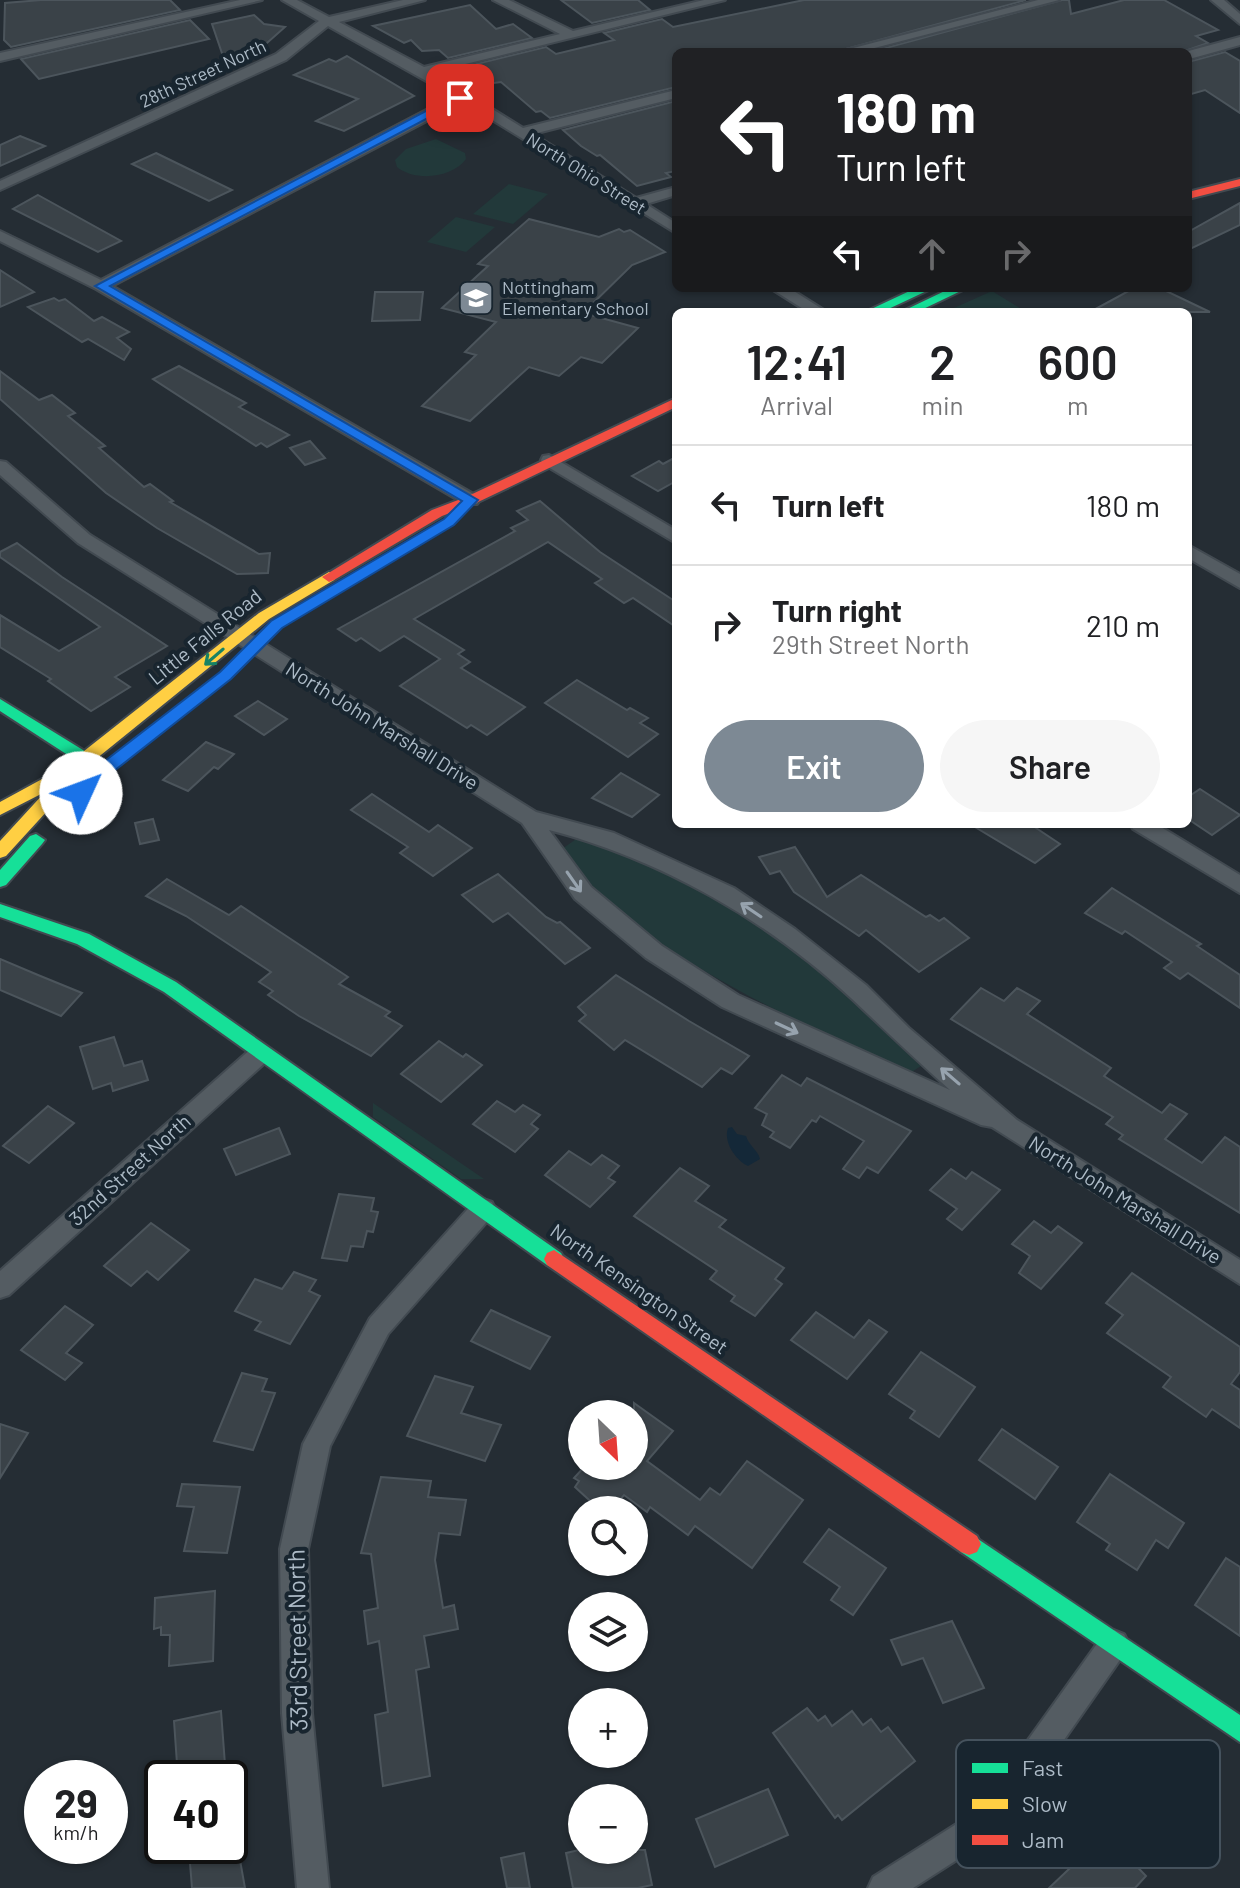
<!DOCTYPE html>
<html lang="en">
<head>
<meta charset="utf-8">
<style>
  :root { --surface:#fff; --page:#f6f6f6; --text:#202124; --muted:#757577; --line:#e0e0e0; --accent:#7d8994 }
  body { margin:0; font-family:Barlow,sans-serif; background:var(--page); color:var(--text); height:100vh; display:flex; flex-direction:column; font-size:30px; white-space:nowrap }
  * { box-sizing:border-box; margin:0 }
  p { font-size:26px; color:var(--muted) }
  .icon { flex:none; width:44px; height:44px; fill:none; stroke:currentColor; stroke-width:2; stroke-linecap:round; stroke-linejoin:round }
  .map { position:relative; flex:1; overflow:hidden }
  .panel { position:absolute; left:672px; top:308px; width:520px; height:520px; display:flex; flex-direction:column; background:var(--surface); border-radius:12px; box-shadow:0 2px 6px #0004 }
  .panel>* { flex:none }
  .hud { position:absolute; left:672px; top:48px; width:520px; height:244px; border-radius:12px; box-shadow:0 2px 6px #0004; background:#202124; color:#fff; overflow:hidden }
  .needle { width:52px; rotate:155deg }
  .controls { position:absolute; left:568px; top:1400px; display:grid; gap:16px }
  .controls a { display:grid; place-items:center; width:80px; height:80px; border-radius:50%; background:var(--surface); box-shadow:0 2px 6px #0004; font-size:40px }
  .speed { position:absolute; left:24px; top:1760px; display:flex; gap:16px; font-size:40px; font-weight:700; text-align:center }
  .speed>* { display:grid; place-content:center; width:104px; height:104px; border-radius:50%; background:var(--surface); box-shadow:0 2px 6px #0004; line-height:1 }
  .speed small { font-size:20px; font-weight:400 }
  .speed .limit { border:4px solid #111; border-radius:12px; background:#fff; color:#111 }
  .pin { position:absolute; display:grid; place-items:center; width:68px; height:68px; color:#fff; margin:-34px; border-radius:16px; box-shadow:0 4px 12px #0006 }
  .me { position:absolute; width:88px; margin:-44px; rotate:47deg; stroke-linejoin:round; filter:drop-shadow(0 0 6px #0008) }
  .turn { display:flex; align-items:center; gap:28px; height:168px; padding:0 32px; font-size:36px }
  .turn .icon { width:104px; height:104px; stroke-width:2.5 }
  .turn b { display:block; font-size:56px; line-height:68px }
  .lanes { display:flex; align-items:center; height:76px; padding:0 32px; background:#0003; justify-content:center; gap:40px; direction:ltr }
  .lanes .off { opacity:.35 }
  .eta { display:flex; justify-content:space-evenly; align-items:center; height:136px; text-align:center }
  .eta b { font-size:48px; font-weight:600; line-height:56px }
  .button { display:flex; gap:16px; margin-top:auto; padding:16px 32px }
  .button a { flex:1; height:92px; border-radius:48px; background:var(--accent); color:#fff; font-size:32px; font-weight:600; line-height:92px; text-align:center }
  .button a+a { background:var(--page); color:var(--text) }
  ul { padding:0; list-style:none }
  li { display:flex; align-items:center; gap:24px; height:120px; padding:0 32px; border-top:2px solid var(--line) }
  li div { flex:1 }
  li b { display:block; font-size:30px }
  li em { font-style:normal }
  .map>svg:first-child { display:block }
</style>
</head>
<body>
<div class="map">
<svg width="1240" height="1888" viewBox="0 0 1240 1888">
  <rect width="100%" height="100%" fill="#252d34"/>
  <g fill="#22393a">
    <path d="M436 139 465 153 466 159C452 178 415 182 397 167L395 160 406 149Z"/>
    <polygon points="509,184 548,194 513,224 473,214"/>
    <polygon points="456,217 495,227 466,252 427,242"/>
    <polygon points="992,291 1026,312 945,312"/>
    <path d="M579 837C626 856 674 874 718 899 795 943 857 1006 921 1066L910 1073C800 1022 632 952 562 849Z"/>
    <polygon points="373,1103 484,1179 461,1179 373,1117"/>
  </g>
  <path fill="#142838" d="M732 1127 737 1134 746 1136C749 1146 758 1150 760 1159L748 1166C735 1160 723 1141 728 1128Z"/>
  <g fill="#3a4248" stroke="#4c555c" stroke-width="2">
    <polygon points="41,0 170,0 180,10 11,47 4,40 5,3"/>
    <polygon points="561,0 638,0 650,10 592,23"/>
    <polygon points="804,0 1026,0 835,52 676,52 676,87 550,118 541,111 536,112 501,82 479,85 460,68 546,47 556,54 614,40 604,33 662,19 673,27"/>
    <polygon points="1062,0 1069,0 1071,14 1124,0 1164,0 1218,30 1196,36 1208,43 1182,52 871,52"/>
    <polygon points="470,5 496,29 513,24 532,38 448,58 439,50 422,51 411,40 404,43 373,26"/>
    <polygon points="254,15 264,24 285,27 267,43 226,65 212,24"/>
    <polygon points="190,20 209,39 39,79 21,59"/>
    <polygon points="1225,52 1240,61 1240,113 1205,90 1188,95 1188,62"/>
    <polygon points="347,56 414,96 344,131 316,121 358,99 294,75 329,59 336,62"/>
    <polygon points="676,101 676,171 666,173 671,177 637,186 600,155 597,156 581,146 563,130"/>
    <polygon points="20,136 45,146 0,166 0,145"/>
    <polygon points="156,153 232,190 209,201 132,164"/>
    <polygon points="38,195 121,241 98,252 13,209"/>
    <polygon points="1240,203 1240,225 1188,250 1188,232"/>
    <polygon points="529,219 599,237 619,229 624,232 630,230 665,252 632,265 583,313 638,328 602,363 581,357 559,376 529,367 470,421 422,406 476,355 465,352 496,322 442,308 488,266 478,264"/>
    <polygon points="0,270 34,292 0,307"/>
    <polygon points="1134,288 1160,288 1210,312 1090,312"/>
    <polygon points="375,292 423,292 420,320 372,321"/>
    <polygon points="54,298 59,301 65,299 94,321 102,317 129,332 117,338 131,349 124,360 88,339 82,342 28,307"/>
    <polygon points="179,366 246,403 239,407 289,435 267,447 261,443 256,446 153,379"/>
    <polygon points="0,371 39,400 52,395 75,413 68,416 105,446 99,448 144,487 150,484 173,501 170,502 259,554 270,553 268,573 237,574 157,528 106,493 0,399"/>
    <polygon points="310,441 325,458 305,465 290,448"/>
    <polygon points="676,457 676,481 658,491 632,476 659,461 663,464"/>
    <polygon points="540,501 600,552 676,602 676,627 633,598 624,603 595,583 602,579 548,542 414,619 464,650 458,654 470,662 461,668 525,707 487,735 471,725 467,728 400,686 440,659 404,636 380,651 361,638 356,641 338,629 515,531 511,528 528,520 517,511"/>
    <polygon points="17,543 62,577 167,646 115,677 130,687 91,711 48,681 51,679 0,647 0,615 59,651 100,627 0,557 0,552"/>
    <polygon points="577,680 627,710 630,708 648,718 640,723 658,734 628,757 545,703"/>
    <polygon points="258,701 287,719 264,735 235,716"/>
    <polygon points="206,742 234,754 218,769 214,767 188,791 163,780"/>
    <polygon points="621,773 659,795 632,817 592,798"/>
    <polygon points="1200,789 1240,815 1212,835 1188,819 1188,797"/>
    <polygon points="372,794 429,832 438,825 472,848 433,876 400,853 408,847 351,810"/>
    <polygon points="153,819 159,840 140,844 135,823"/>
    <polygon points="970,824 1030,824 1060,844 1035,863"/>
    <polygon points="795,847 827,897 861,875 926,917 930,915 939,921 944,918 969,938 919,972 866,930 859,936 794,892 780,871 770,874 759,857"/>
    <polygon points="498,874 546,917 557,923 560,922 590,948 565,964 508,913 493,922 462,895"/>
    <polygon points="167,879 229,915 241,906 348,977 339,984 390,1012 385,1016 402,1026 371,1056 299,1016 268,995 273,991 259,982 271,972 186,916 146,896"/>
    <polygon points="1112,888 1201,944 1197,946 1240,975 1240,1008 1188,973 1180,979 1164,968 1172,962 1125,931 1122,934 1085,913"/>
    <polygon points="0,959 38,975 82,993 61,1016 0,990"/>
    <polygon points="616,975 689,1021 749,1056 732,1074 721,1068 702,1087 625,1040 614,1050 579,1021 586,1015 578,1007"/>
    <polygon points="981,988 1004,1001 1017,988 1040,1001 1027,1014 1111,1068 1104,1076 1162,1113 1170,1104 1187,1114 1165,1139 1202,1163 1225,1137 1240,1147 1240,1213 1119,1139 1123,1135 1106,1124 1113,1117 951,1019"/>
    <polygon points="114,1037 124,1066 142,1061 148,1080 113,1091 111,1083 93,1089 80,1047"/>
    <polygon points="439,1041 463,1057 466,1054 482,1065 441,1102 401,1074"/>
    <polygon points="782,1075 801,1086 807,1078 911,1131 878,1173 867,1167 859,1178 843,1169 864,1141 820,1116 816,1122 812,1120 790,1148 770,1137 774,1132 762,1125 767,1114 755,1108"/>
    <polygon points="497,1101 515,1112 523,1105 540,1115 531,1124 538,1129 515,1152 473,1124"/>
    <polygon points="48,1106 74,1123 29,1163 3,1146"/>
    <polygon points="279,1128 290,1154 236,1175 224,1149"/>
    <polygon points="569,1151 591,1165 602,1155 619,1166 608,1178 615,1182 590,1207 545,1175"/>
    <polygon points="680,1168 709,1186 695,1201 726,1220 719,1227 784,1268 775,1279 782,1284 755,1316 731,1301 735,1296 710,1279 717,1271 634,1216"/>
    <polygon points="951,1169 966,1179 972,1172 1000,1190 962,1230 947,1219 957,1209 930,1190"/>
    <polygon points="339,1194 374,1198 371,1211 378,1212 373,1232 367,1231 363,1247 351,1246 347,1261 322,1258"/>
    <polygon points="1034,1221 1051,1233 1058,1226 1082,1243 1041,1289 1019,1273 1030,1256 1012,1244"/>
    <polygon points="151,1223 189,1250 158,1280 147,1271 131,1286 104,1266"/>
    <polygon points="294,1272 316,1280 309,1291 320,1296 290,1344 255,1330 261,1322 235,1311 255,1279 282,1289"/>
    <polygon points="1132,1273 1240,1347 1240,1372 1231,1384 1240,1390 1240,1428 1212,1409 1206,1417 1163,1387 1171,1377 1107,1333 1123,1315 1106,1303"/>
    <polygon points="65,1306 93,1325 66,1353 82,1363 65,1380 21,1350"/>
    <polygon points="491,1310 550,1337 530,1369 471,1341"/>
    <polygon points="816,1312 854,1338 869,1320 887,1332 847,1379 791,1340"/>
    <polygon points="921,1352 975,1387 939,1437 910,1418 915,1411 889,1394"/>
    <polygon points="242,1373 267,1379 262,1391 275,1393 253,1450 214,1441"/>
    <polygon points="435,1376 473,1387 461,1413 501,1425 485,1461 407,1436"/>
    <polygon points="634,1403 673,1431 647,1461 700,1500 710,1488 720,1495 747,1461 803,1500 752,1568 695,1526 688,1535 650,1507 647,1512 624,1495 611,1510 600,1510 575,1487 579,1481 574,1478 585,1466 634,1466"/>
    <polygon points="0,1424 28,1433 0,1478"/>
    <polygon points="1002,1429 1058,1467 1035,1499 979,1460"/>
    <polygon points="1110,1474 1184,1523 1168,1548 1156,1540 1137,1570 1106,1550 1110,1544 1077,1522"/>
    <polygon points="381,1477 431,1481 428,1497 466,1500 460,1535 439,1533 435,1560 443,1608 454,1605 458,1629 424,1636 429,1667 416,1670 430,1776 383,1786 375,1715 388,1712 379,1641 368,1644 364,1611 378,1608 371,1554 361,1553"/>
    <polygon points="182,1484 240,1487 227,1553 184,1551 194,1507 177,1506"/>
    <polygon points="829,1529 886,1568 853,1615 831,1600 840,1587 804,1562"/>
    <polygon points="1226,1558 1240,1567 1240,1636 1195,1605"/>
    <polygon points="215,1591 213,1661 169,1666 170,1635 161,1635 161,1627 154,1629 155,1598"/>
    <polygon points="952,1621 984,1688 943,1703 923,1658 902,1665 891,1640"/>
    <polygon points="807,1708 818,1721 825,1716 832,1726 852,1711 863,1725 871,1719 881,1732 888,1727 915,1761 842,1820 838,1815 835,1818 773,1733"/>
    <polygon points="221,1711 226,1778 178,1778 174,1721"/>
    <polygon points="768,1789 788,1835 715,1867 696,1819"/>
    <polygon points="1106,1834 1146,1876 1135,1888 1049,1888"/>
    <polygon points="238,1849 245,1888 192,1888 190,1863"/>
    <polygon points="579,1850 645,1850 652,1885 638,1888 573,1888 566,1853"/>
    <polygon points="524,1853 530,1888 507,1888 501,1858"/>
  </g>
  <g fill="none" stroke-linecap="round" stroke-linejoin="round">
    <g stroke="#424a51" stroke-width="4">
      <g id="street">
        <polygon points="240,0 262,0 0,61 0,53"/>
        <polygon points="282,0 297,0 329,17 403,0 425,0 339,22 424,67 560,34 493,0 509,0 573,31 704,0 725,0 433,72 523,128 676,90 676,98 533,134 636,198 676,187 676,195 646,204 676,223 676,233 463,102 112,286 477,496 480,500 477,504 465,504 96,289 0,241 0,231 101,280 453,96 328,26 286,60 0,190 0,181 276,54 319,21"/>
        <polygon points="1038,0 1059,0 859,52 838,52"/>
        <polygon points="1211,0 1224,0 1240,14 1240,24"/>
        <polygon points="1240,37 1240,45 1193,58 1188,59 1188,52 1185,52"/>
        <polygon points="770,288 789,288 827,312 808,312"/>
        <polygon points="549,455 676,530 676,543 543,464 541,460 543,456"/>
        <path d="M0 461 6 462 90 535 536 812 614 833 734 888 795 929 866 985 909 1028 1017 1120 1240 1260V1284L992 1127 981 1125 722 1007 646 958 575 899 522 823 78 543 0 475ZM549 830C660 859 767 920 851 998 884 1029 916 1060 950 1090L738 995 662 946 591 887Z"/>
        <polygon points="1188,545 1240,574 1240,588 1188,558"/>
        <polygon points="1130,824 1156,824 1240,875 1240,893 1133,829"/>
        <polygon points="260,1045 268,1048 272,1054 268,1060 9,1295 0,1298 0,1271 252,1048"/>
        <polygon points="483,1199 492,1202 495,1209 492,1216 388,1334 330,1446 308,1549 312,1713 329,1888 297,1888 282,1713 280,1549 303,1444 370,1318 474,1202"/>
        <polygon points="1114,1630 1124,1634 1129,1644 1124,1654 999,1833 913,1888 868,1888 873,1877 977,1811 1104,1634"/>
      </g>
    </g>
    <g stroke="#424a51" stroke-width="4">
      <g id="fast">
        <polygon points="916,288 933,288 882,312 865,312"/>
        <polygon points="951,288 967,288 917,312 903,311"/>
        <polygon points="0,699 109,766 111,770 109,774 97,774 0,711"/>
        <polygon points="36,834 45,840 42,844 6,885 0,887 0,870 30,836"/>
        <polygon points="0,904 89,934 176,982 561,1253 564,1259 561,1265 554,1268 547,1265 164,992 77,944 0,917"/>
        <polygon points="969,1533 1240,1715 1240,1742 961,1552 957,1544 961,1536"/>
      </g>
    </g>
    <g stroke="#424a51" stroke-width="4">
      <polygon id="slow" points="329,572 336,577 334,580 269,619 91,763 6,856 0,858 0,841 45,792 0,815 0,802 44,778 50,776 57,779 79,755 259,613"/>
    </g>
    <g stroke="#424a51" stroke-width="4">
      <g id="jam">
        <polygon points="1240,179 1240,186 1188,199 1188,192"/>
        <polygon points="676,398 676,407 476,503 442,516 334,580 329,582 322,577 432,510 466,497"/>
        <polygon points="554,1250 977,1536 981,1544 977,1552 969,1555 961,1552 547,1265 544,1259 547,1253"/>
      </g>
    </g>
    <use href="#street" fill="#545c62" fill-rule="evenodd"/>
    <use href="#fast" fill="#16e098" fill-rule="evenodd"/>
    <use href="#slow" fill="#ffcf43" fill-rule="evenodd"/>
    <use href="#jam" fill="#f24e42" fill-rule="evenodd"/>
  </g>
  <defs><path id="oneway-shaft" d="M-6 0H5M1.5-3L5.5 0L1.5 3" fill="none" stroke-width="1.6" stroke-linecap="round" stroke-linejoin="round" transform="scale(2)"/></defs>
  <use stroke="#178264" href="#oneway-shaft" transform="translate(214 657) rotate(139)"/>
  <g stroke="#97a3ae">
    <use href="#oneway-shaft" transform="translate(574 882) rotate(55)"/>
    <use href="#oneway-shaft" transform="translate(751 910) rotate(-146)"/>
    <use href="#oneway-shaft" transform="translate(787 1028) rotate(25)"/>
    <use href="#oneway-shaft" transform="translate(950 1076) rotate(-139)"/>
  </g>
  <polygon fill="#1a73e8" stroke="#114b97" stroke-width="2" points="456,95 466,98 110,286 478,500 454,525 282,628 231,679 109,775 87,797 75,797 72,793 75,789 97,767 220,672 271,621 444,519 462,501 95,286"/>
  <defs>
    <g id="school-square" transform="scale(1.8)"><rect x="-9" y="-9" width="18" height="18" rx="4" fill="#7d8994" stroke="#18252f"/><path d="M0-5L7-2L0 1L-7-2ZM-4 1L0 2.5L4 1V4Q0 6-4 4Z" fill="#fff"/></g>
  </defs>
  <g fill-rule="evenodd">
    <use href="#school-square" x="476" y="298"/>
  </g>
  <g text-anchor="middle" stroke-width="8" stroke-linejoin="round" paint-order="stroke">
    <g font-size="18" fill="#adbbc7" stroke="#18252f">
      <text transform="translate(203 74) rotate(-25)" y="6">28th Street North</text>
      <text transform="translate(586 174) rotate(32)" y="6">North Ohio Street</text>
    </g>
    <g font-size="18" fill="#adbbc7" stroke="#18252f" text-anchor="start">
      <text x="502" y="294">Nottingham<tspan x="502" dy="21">Elementary School</tspan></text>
    </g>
    <g font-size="20" fill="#adbbc7" stroke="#18252f">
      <text transform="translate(205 637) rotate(-39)" y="7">Little Falls Road</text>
      <text transform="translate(382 726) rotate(32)" y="7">North John Marshall Drive</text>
      <text transform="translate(130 1170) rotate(-42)" y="7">32nd Street North</text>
      <text transform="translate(1125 1200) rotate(32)" y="7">North John Marshall Drive</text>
      <text transform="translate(639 1289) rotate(35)" y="7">North Kensington Street</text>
    </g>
    <g font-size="24" fill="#adbbc7" stroke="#18252f">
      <text transform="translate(298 1640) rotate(-91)" y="8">33rd Street North</text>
    </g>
  </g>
  <rect x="956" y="1740" width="264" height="128" rx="12" fill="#18252f" stroke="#45525d" stroke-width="2"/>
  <rect x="972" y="1763" width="36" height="10" fill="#16e098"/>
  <rect x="972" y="1799" width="36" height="10" fill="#ffcf43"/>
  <rect x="972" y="1835" width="36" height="10" fill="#f24e42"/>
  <g font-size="22" fill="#adbbc7">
    <text x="1022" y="1776">Fast</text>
    <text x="1022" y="1812">Slow</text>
    <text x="1022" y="1848">Jam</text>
  </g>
</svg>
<div class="controls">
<a><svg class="needle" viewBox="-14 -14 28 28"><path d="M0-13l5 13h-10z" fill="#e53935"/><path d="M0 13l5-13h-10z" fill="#757577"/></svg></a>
<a><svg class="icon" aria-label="search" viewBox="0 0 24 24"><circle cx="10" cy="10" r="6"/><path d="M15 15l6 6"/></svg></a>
<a><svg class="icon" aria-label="layers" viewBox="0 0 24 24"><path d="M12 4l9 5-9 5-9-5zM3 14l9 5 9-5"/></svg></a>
<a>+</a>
<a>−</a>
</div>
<div class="speed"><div>29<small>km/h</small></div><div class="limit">40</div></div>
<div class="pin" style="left:460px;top:98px;background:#d93025"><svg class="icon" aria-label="arrive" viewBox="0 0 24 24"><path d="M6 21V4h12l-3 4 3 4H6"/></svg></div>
<svg class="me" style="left:81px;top:793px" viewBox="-20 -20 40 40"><circle r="19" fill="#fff"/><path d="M0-13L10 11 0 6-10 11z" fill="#1a73e8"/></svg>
<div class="hud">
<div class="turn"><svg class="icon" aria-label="left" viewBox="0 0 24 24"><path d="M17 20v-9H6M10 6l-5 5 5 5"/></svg><div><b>180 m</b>Turn left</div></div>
<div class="lanes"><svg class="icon" aria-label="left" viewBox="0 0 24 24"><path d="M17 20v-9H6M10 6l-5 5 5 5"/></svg><svg class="icon off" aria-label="ahead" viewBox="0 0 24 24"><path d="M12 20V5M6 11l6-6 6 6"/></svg><svg class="icon off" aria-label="right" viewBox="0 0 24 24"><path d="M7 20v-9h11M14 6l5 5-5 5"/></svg></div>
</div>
<section class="panel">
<div class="eta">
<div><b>12:41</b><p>Arrival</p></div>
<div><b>2</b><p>min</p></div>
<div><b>600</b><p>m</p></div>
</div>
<ul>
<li><svg class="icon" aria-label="left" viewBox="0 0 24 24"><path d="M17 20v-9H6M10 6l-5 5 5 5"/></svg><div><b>Turn left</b></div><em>180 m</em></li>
<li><svg class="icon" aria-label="right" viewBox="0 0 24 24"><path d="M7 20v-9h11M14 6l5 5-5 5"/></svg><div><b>Turn right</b><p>29th Street North</p></div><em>210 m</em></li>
</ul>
<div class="button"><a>Exit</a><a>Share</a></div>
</section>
</div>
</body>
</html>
